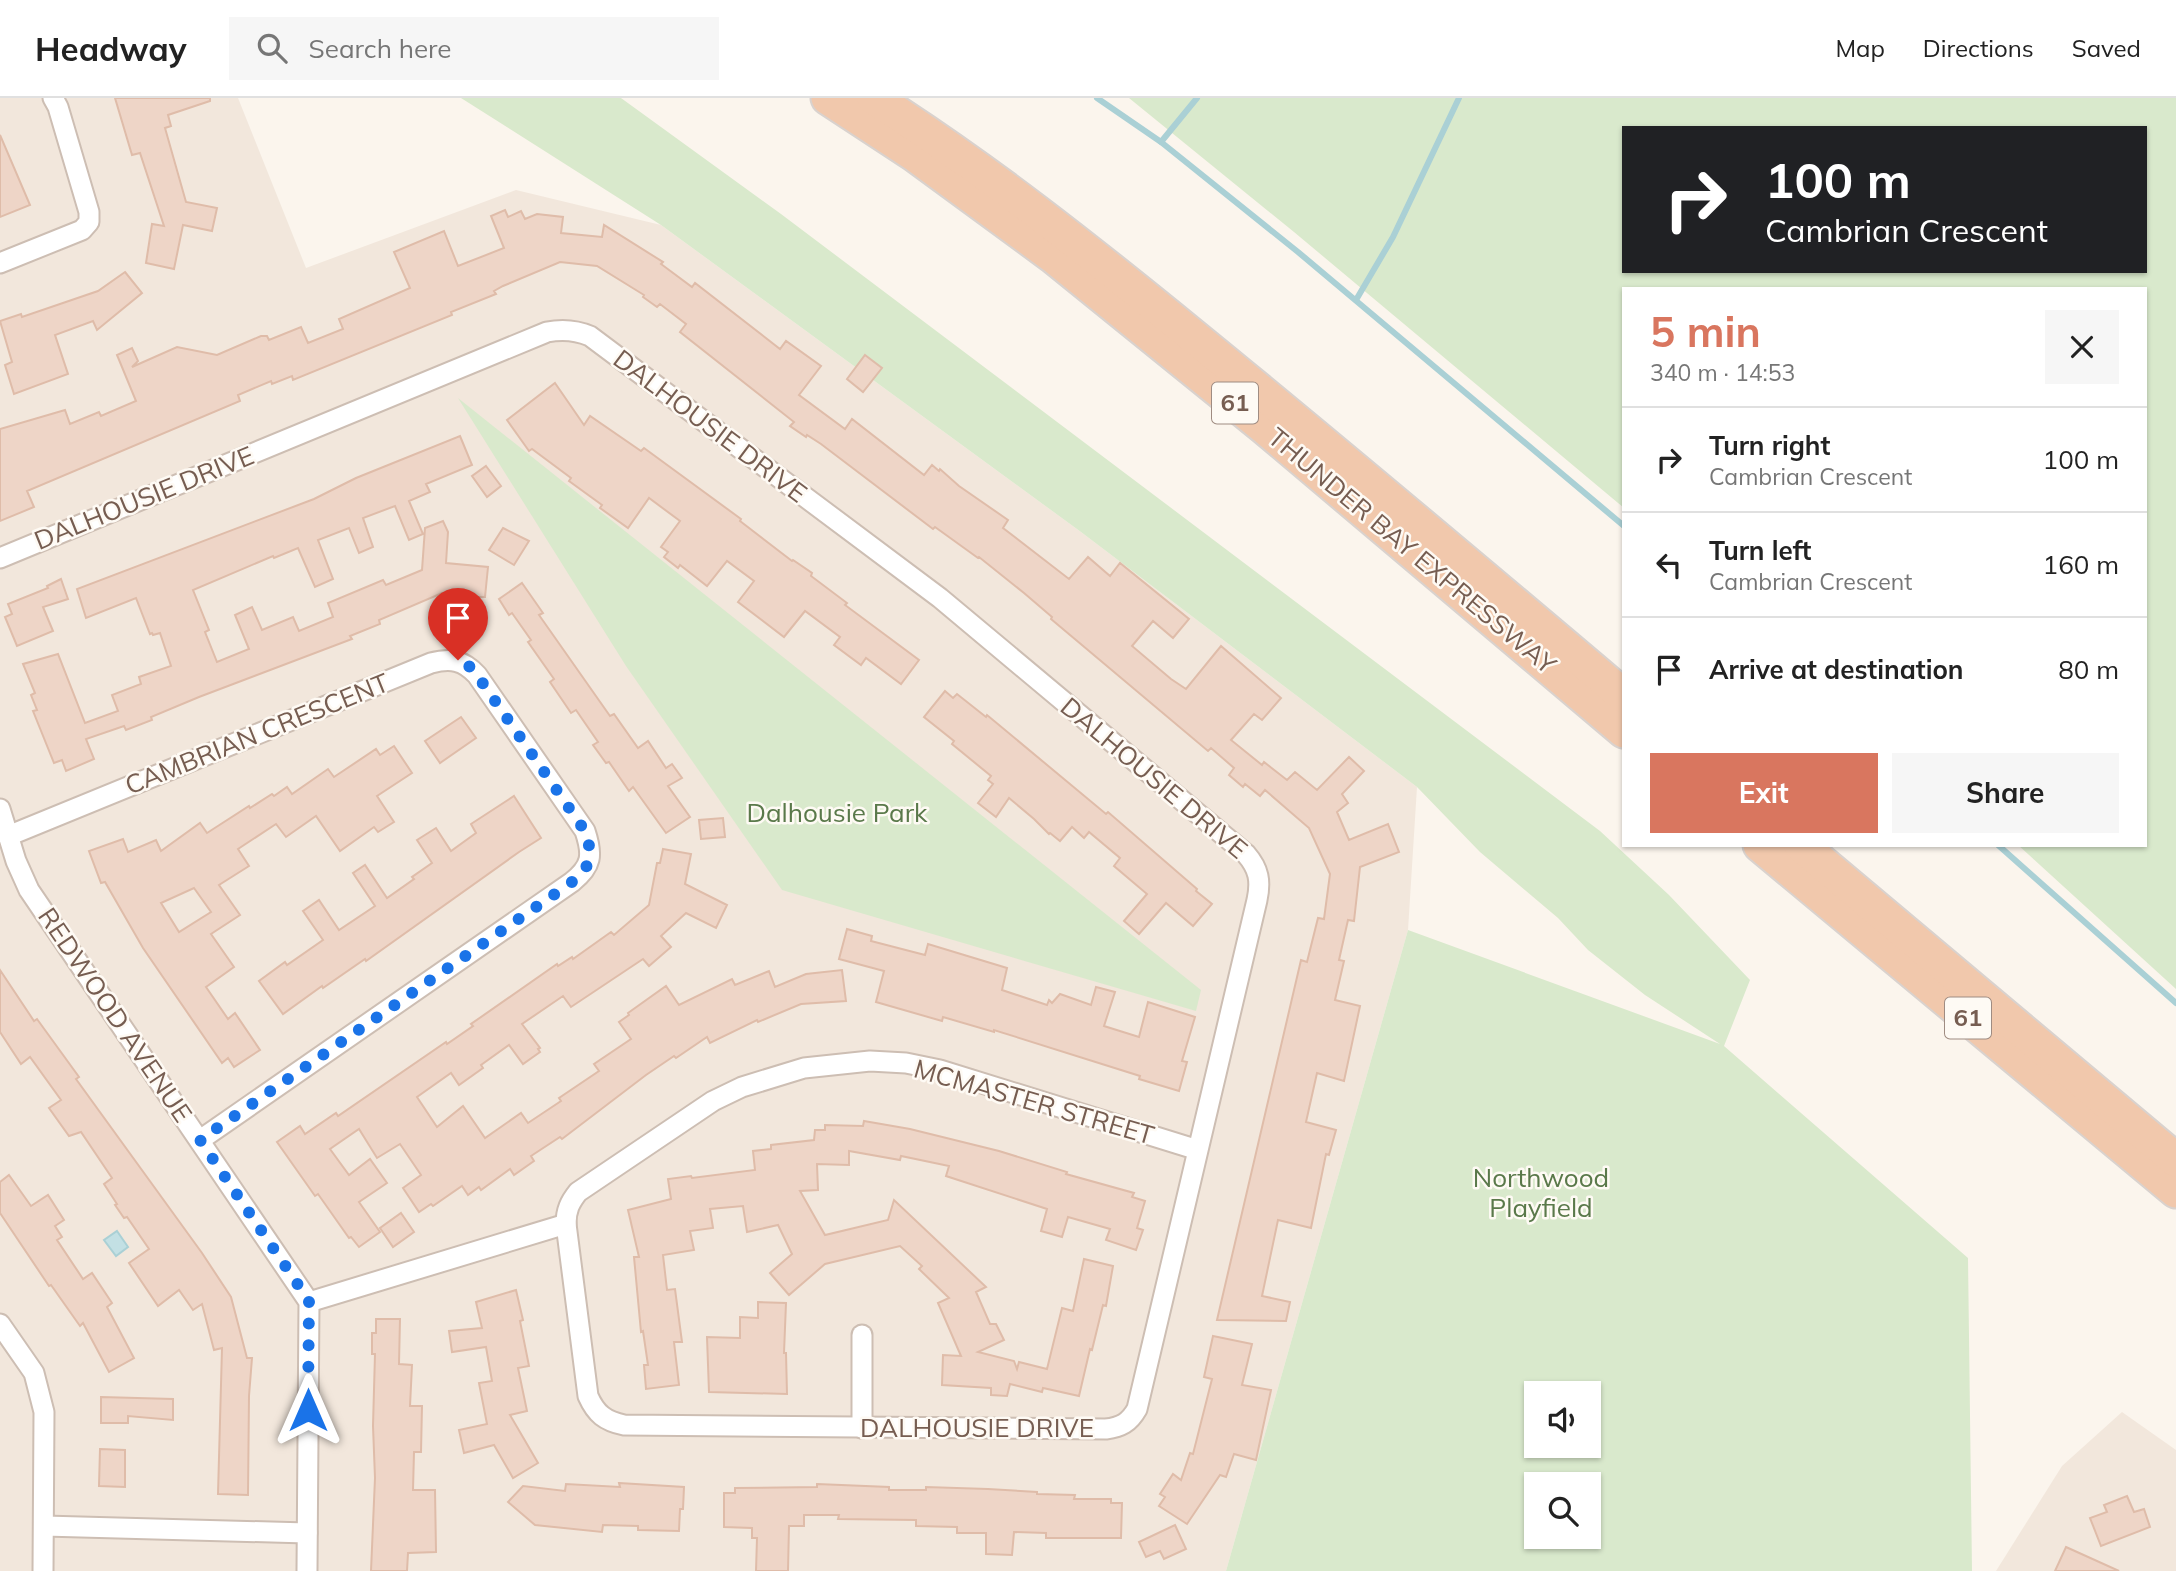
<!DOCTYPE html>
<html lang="en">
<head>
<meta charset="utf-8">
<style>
  :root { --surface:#fff; --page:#f6f6f6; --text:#222; --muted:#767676; --line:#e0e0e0; --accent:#d9765f }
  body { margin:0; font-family:Mulish,sans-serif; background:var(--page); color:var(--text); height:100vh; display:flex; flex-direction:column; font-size:26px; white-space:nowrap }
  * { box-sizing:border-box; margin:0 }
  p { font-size:23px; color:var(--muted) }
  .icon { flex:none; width:38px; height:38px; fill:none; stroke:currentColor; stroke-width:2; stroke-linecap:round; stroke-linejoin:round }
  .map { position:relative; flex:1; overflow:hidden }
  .side { position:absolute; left:1622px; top:189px; width:525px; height:560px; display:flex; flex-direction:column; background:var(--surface); border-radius:0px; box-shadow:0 2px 5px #0004 }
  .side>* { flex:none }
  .guide { position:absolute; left:1622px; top:28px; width:525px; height:147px; border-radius:0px; box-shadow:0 2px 5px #0004; background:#202124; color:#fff; overflow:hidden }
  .fabs { position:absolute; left:1524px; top:1283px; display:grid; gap:14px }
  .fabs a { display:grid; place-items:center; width:77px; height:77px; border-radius:0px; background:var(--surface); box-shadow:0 2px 5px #0004; font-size:35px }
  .pin { position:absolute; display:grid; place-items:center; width:60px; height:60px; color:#fff; margin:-72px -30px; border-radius:50% 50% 50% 0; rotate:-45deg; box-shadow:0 0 7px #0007 }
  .pin .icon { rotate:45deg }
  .me { position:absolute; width:77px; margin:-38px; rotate:0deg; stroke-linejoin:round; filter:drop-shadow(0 0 5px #0008) }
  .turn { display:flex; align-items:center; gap:24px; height:147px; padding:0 28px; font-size:32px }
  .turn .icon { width:91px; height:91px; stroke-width:2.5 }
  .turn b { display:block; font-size:49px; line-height:60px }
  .round { display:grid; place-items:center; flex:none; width:74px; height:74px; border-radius:0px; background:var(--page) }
  .head { display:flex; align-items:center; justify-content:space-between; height:119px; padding:0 28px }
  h1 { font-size:42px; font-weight:700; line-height:52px; color:var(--accent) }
  .cta { display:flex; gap:14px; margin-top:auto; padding:14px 28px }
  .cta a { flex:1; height:80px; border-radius:0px; background:var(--accent); color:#fff; font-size:28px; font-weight:700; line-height:80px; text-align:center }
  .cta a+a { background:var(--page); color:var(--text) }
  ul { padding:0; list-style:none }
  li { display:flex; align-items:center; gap:21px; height:105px; padding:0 28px; border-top:2px solid var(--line) }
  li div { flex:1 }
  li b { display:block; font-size:26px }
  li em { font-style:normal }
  header { display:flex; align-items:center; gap:42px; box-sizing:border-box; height:98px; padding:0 35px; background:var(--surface); border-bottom:2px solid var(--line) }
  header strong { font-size:33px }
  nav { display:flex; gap:38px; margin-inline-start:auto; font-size:24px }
  .search { width:490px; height:63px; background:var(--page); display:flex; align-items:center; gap:18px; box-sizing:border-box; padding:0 24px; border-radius:0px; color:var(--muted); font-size:26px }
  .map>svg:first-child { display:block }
</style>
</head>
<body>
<header>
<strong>Headway</strong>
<div class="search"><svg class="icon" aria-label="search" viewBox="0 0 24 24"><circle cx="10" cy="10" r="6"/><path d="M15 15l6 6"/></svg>Search here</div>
<nav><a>Map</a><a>Directions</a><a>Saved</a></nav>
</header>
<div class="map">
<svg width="2176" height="1473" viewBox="0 0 2176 1473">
  <rect width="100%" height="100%" fill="#fbf5ed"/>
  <g fill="#f2e7dc">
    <polygon points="0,0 238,0 306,170 516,92 661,127 1081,434 1417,689 1408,832 1226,1473 0,1473"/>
    <polygon points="2122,1314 2176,1352 2176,1473 1996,1473 2062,1368"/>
  </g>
  <g fill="#d9e9cc" fill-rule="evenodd">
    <path d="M461 0H621L781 116 1600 733 1669 797 1750 882 1724 948 1968 1160 1972 1473H1226L1408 832 1720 946 1645 897 1588 852 1558 820 1480 754 1417 689 1081 434 661 127ZM1536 1295H1589V1348H1536ZM1536 1386H1589V1438H1536Z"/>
    <path d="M1129 0H2176V891L2018 747H2146V191H1624V410L1294 134ZM1624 30H2146V173H1624Z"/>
    <polygon points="458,300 1201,892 1196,913 782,792 626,568"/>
  </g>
  <polygon fill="#c3e0e4" stroke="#aad0d5" stroke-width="2" points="117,1133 128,1149 116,1158 104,1142"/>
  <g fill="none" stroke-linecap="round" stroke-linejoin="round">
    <g stroke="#aad0d5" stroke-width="6">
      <polyline points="1097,0 1161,44 1298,154 1624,428"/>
      <polyline points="1161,44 1197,0"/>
      <polyline points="1356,202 1393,139 1459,0"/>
      <polyline points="1998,747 2176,905"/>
    </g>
  </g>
  <g fill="#eed5c7" stroke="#dfbca9" stroke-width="2" fill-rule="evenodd">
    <polygon points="115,0 210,0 210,3 168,17 171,28 165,30 186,104 217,110 212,133 183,127 174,171 146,165 152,126 164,128 140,55 132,57"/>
    <polygon points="0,37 30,107 0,119"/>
    <polygon points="505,112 508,119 521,113 525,121 537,116 563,119 561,135 602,139 604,127 663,164 661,166 692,189 695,185 780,251 786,243 821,268 799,297 845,331 852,321 924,377 932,367 939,373 940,371 959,388 1008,422 1003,430 1069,481 1088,459 1110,478 1120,465 1189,521 1173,540 1153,523 1132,548 1171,581 1186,591 1221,548 1281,600 1262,622 1254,616 1231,642 1262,667 1264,664 1287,682 1295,674 1317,692 1349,659 1364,673 1342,696 1348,705 1337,714 1349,742 1388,726 1399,754 1360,769 1354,823 1348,822 1339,862 1344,863 1335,902 1360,908 1344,983 1317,975 1306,1024 1336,1032 1329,1057 1326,1056 1311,1130 1278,1122 1262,1198 1290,1204 1286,1223 1217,1222 1301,862 1307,864 1318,820 1324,821 1330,776 1309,730 1265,692 1260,698 1245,686 1243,689 1229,677 1234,670 1211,650 1208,653 1051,521 1052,519 1024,495 979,459 978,460 935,429 933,431 821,346 807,337 806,339 790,328 794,324 680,234 686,226 660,206 657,209 643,199 644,197 597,168 560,164 503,188 494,193 496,196 451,214 452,217 293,282 292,278 272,286 271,283 238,297 240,303 27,393 34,409 0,423 0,331 65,312 70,326 99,314 101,318 136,303 117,257 132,250 138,263 132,269 177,249 217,257 261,238 267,238 269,242 301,229 308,245 343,231 339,221 410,190 394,154 444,133 458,168 504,150 491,118"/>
    <polygon points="125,174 142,195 97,232 93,223 55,237 68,276 14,296 5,267 12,264 0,223 21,216 22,219 98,193"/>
    <polygon points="865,257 882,270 863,294 847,281"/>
    <polygon points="555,285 584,327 590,318 641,353 644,350 741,421 740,423 792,463 793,462 812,475 811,478 847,505 845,507 919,562 901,586 866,560 861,567 834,547 840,539 805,513 784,539 738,504 754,483 727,463 707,488 680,467 678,470 664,459 668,454 661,449 680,423 649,400 628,430 600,410 602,407 569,383 571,380 532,351 529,353 507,322"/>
    <polygon points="460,338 472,367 426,386 430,394 409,403 423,436 409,442 395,408 363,420 373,449 359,455 349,430 318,442 333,481 315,489 298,450 274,460 273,458 193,492 209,532 205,534 217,564 249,551 235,517 252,509 262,532 293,519 299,533 333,519 328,505 383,482 386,487 422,472 425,430 443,423 448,434 446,465 488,469 485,499 459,499 459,497 442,495 379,522 380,526 350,538 352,541 199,599 151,619 152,622 126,632 124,628 86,641 94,661 66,673 62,662 54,665 33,613 37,612 31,597 35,595 23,566 58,556 85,625 118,613 112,597 141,586 139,579 171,568 160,535 153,537 152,535 150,536 136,500 86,520 77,491 314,401 356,380"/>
    <polygon points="486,368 501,388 487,399 472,378"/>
    <polygon points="503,430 529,443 514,467 489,452"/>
    <polygon points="61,481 68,501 43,509 53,533 17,548 5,519 12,516 8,506 48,490 47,488"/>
    <polygon points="522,485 543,515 539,517 610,618 614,616 638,650 648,643 666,670 672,666 682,680 668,688 690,719 666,735 633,689 629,693 609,664 606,665 593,647 598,644 576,612 571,615 550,584 554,581 528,544 531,542 512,515 509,517 499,501"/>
    <polygon points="945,593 953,600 957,596 986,619 987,617 1106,716 1108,714 1197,791 1196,793 1212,806 1193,828 1166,805 1139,836 1124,823 1147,796 1114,768 1120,760 1089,734 1084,740 1072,729 1060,743 1050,735 1049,736 1034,721 1009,700 996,719 978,705 993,686 988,682 991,678 952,646 954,643 924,619"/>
    <polygon points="461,619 476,640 440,665 425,643"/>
    <path d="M394 648 412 675 377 698 394 724 378 734 374 729 340 753 316 718 286 739 276 726 238 751 249 768 219 787 240 817 211 836 234 869 206 889 228 921 235 915 260 952 234 969 228 960 222 965 143 850 105 784 101 785 89 753 123 741 128 754 156 742 161 753 200 725 207 735 249 708 250 710 272 696 274 698 287 689 292 696 328 671 334 679 376 651 380 657ZM194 790 211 814 179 834 161 805Z"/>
    <polygon points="514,698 541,740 519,754 366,863 365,861 323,890 322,888 283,916 259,883 285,864 287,867 323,842 303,813 319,802 339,832 375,808 353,775 365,767 387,800 414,781 412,779 432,765 417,742 436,730 451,753 476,735 471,726"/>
    <polygon points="723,720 725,739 701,741 699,722"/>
    <polygon points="663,751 691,756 685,786 727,807 716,830 686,815 661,838 671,849 649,868 643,861 571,909 563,898 522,926 540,950 538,951 540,954 523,966 509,947 481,967 483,970 459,987 451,975 417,999 437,1029 463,1008 485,1040 521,1015 528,1025 561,1003 559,1000 599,973 594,966 631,941 619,924 629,917 628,915 666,888 679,907 732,881 735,887 769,873 775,889 806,876 842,872 846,903 801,906 758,924 757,922 710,945 707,939 676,960 674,958 646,977 562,1041 560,1039 531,1058 534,1063 514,1077 510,1071 481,1092 479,1089 468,1097 462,1088 433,1108 431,1106 419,1114 403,1090 421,1077 400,1046 377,1060 359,1031 330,1051 349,1077 370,1061 387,1085 359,1104 380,1134 359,1149 351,1139 349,1140 318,1096 315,1098 277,1044 300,1028 305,1036 336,1015 338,1018 446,944 447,946 473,928 471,926 557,866 558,868 572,859 573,861 611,834 614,837 649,807 657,765 660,765"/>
    <polygon points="847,831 872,838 871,843 925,857 928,846 1007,870 1002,892 1047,907 1049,902 1052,905 1060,896 1091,907 1096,889 1115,894 1104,928 1139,939 1148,904 1195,919 1182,963 1187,964 1179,993 1139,981 1140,978 994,932 994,934 943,919 942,923 876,904 884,873 839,861"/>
    <polygon points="0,872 34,923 37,921 79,979 76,981 202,1155 231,1199 247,1260 252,1260 249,1298 248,1397 218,1396 222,1250 214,1252 202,1206 193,1212 179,1192 158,1208 129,1165 149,1151 127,1119 124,1120 115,1107 117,1106 104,1086 112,1080 81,1034 69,1038 49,1010 61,1002 30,959 21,966 0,934"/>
    <polygon points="864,1023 910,1031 999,1053 1067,1074 1066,1076 1134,1095 1132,1099 1145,1103 1137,1130 1143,1132 1136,1152 1106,1142 1110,1131 1068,1119 1062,1139 1041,1133 1047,1111 946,1078 949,1068 901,1058 900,1062 849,1053 849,1067 817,1066 818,1092 800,1093 825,1137 888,1122 894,1102 986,1189 976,1194 990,1226 996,1226 1004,1242 978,1254 1014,1263 1017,1271 1019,1264 1047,1271 1062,1210 1073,1213 1084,1161 1113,1168 1106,1208 1103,1207 1092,1252 1090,1251 1079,1298 1043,1290 1042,1294 1010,1286 1007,1298 991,1297 991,1290 942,1287 943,1257 961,1258 938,1205 949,1200 919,1171 922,1168 900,1148 825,1166 789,1197 770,1175 792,1156 778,1127 747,1134 743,1108 710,1111 713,1130 690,1133 694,1152 663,1157 667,1192 675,1191 682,1244 674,1244 679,1287 646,1291 644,1267 648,1267 643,1233 641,1234 634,1159 639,1159 628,1112 671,1101 668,1081 691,1078 692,1080 755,1072 753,1053 771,1051 771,1047 814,1042 815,1032 825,1032 825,1027 863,1028"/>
    <polygon points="9,1077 31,1108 48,1097 64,1122 55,1128 62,1139 57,1142 83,1181 92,1175 112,1205 107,1209 134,1260 109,1274 83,1225 80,1228 51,1187 49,1188 0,1115 0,1084"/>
    <polygon points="401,1115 414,1134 393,1149 380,1130"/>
    <polygon points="516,1192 523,1222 520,1223 529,1268 518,1270 527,1313 510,1317 538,1365 513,1380 494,1347 464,1355 459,1332 487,1326 479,1285 492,1283 486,1249 452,1254 449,1233 482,1230 476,1204"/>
    <polygon points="758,1204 786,1205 784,1255 786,1255 787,1296 709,1294 707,1239 740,1240 740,1219 758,1220"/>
    <polygon points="376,1221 400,1221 399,1266 412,1267 410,1308 422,1308 421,1354 414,1354 413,1392 435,1392 436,1454 408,1455 407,1473 371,1473 375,1380 373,1328 375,1256 372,1256 372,1235 376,1235"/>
    <polygon points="1213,1238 1252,1246 1242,1287 1271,1292 1256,1362 1234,1356 1226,1379 1220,1377 1187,1426 1159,1408 1165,1399 1160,1396 1173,1376 1181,1382 1190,1355 1193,1356 1212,1281 1204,1279"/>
    <polygon points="101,1299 173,1301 173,1322 128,1318 128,1325 101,1325"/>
    <polygon points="100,1351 125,1352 125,1389 99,1388"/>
    <polygon points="619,1385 684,1389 683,1411 680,1411 679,1433 638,1432 638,1428 603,1427 602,1434 535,1427 508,1404 523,1388 565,1393 566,1386 620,1389"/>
    <polygon points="817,1386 889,1389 889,1392 926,1392 926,1389 988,1391 1037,1394 1037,1396 1075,1397 1074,1401 1111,1401 1111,1405 1122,1405 1121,1440 1046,1440 1046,1435 1014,1434 1012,1457 986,1456 986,1435 957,1435 957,1429 916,1428 916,1422 838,1421 839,1417 804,1417 804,1428 789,1428 788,1473 756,1473 757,1440 752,1440 752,1430 724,1429 724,1395 735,1395 735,1390 817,1389"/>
    <polygon points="2127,1398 2134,1414 2144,1411 2150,1429 2101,1448 2090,1420 2107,1414 2104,1407"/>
    <polygon points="1175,1427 1186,1451 1164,1461 1160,1453 1146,1459 1139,1444"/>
    <polygon points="2066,1449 2119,1473 2055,1473"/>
  </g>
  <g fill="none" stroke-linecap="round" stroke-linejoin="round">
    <g stroke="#cdbeb3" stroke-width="23">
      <g id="minor">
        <polyline points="0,165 82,132 89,124 89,114 58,9 53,0"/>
        <path d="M0 460 547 234C562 231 576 232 590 238L940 500 1246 756C1259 771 1261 783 1257 802L1137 1311C1129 1325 1121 1329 1106 1331L624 1327C605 1323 596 1316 588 1298L566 1126C566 1112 570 1104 578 1094L713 1003 742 989 804 970 870 963 906 965 940 972 1198 1052"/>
        <polyline points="0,711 16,763 29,792 309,1204 307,1473"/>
        <path d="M8 738 431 565C451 560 463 562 477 577L585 733C593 757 592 768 572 784L200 1042"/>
        <polyline points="309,1204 566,1126"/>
        <polyline points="0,1226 34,1275 44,1314 43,1473"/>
        <polyline points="862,1330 862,1237"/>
        <polyline points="44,1428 307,1435"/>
      </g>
    </g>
    <g stroke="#d9d2ce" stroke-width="37">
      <g id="trunk">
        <polyline points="828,0 915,57 1054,159 1264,329 1624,633"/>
        <path d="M874 0C986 71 1090 154 1193 238 1338 356 1481 477 1624 598"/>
        <polyline points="1760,747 2176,1093"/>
        <polyline points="1801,747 2176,1062"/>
      </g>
    </g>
    <use href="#minor" stroke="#fff" stroke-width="19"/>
    <use href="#trunk" stroke="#f1c8ac" stroke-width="33"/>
  </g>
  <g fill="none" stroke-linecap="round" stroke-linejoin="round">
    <path stroke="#1a73e8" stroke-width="12" stroke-dasharray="0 21.6" d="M308 1312 309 1203 200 1042 572 784C592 768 593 757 585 733L477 577 469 568 458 562"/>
  </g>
  <g text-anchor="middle" stroke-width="5" stroke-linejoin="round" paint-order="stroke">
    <g fill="#fefaf4" stroke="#9f8c82" stroke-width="2">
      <rect x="1212" y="284.5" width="46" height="41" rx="5"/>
      <rect x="1945" y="899.5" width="46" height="41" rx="5"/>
    </g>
    <g font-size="24" font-weight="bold" fill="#765d51">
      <text x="1235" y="313">61</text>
      <text x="1968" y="928">61</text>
    </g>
    <g font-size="26" fill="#765d51" stroke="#fefaf4">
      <text transform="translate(710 328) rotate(37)" y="9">DALHOUSIE DRIVE</text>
      <text transform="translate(144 400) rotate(-22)" y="9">DALHOUSIE DRIVE</text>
      <text transform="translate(1412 453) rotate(40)" y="9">THUNDER BAY EXPRESSWAY</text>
      <text transform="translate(257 636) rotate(-22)" y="9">CAMBRIAN CRESCENT</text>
      <text transform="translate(1154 680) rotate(40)" y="9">DALHOUSIE DRIVE</text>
      <text transform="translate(115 917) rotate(56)" y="9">REDWOOD AVENUE</text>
      <text transform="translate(1034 1004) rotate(16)" y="9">MCMASTER STREET</text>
      <text x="977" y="1339">DALHOUSIE DRIVE</text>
    </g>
    <g font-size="26" fill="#5a794a" stroke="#fefaf4">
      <text x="837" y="724">Dalhousie Park</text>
      <text x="1541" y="1089">Northwood<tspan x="1541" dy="30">Playfield</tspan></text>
    </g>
  </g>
</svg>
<div class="fabs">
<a><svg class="icon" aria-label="sound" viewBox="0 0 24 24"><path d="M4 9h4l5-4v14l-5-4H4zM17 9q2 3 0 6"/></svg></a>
<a><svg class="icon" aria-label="search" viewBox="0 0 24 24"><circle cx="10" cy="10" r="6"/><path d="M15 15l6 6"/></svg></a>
</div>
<div class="pin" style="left:458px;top:562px;background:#d93025"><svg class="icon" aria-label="arrive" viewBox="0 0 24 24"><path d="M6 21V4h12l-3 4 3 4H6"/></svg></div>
<svg class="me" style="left:308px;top:1312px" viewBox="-20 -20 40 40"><path d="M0-17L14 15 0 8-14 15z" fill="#1a73e8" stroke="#fff" stroke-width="4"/></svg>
<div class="guide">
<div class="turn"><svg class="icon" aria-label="right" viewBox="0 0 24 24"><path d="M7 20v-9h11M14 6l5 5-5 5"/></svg><div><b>100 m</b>Cambrian Crescent</div></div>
</div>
<section class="side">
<div class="head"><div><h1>5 min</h1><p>340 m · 14:53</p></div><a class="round"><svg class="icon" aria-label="close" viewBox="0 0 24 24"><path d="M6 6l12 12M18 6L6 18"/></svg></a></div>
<ul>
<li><svg class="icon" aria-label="right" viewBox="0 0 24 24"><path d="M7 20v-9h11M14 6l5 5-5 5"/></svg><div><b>Turn right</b><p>Cambrian Crescent</p></div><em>100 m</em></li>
<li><svg class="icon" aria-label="left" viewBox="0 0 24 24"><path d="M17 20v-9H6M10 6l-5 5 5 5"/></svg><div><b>Turn left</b><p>Cambrian Crescent</p></div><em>160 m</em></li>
<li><svg class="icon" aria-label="arrive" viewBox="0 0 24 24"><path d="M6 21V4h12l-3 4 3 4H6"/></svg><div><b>Arrive at destination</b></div><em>80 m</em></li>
</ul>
<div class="cta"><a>Exit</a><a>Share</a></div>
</section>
</div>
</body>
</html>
